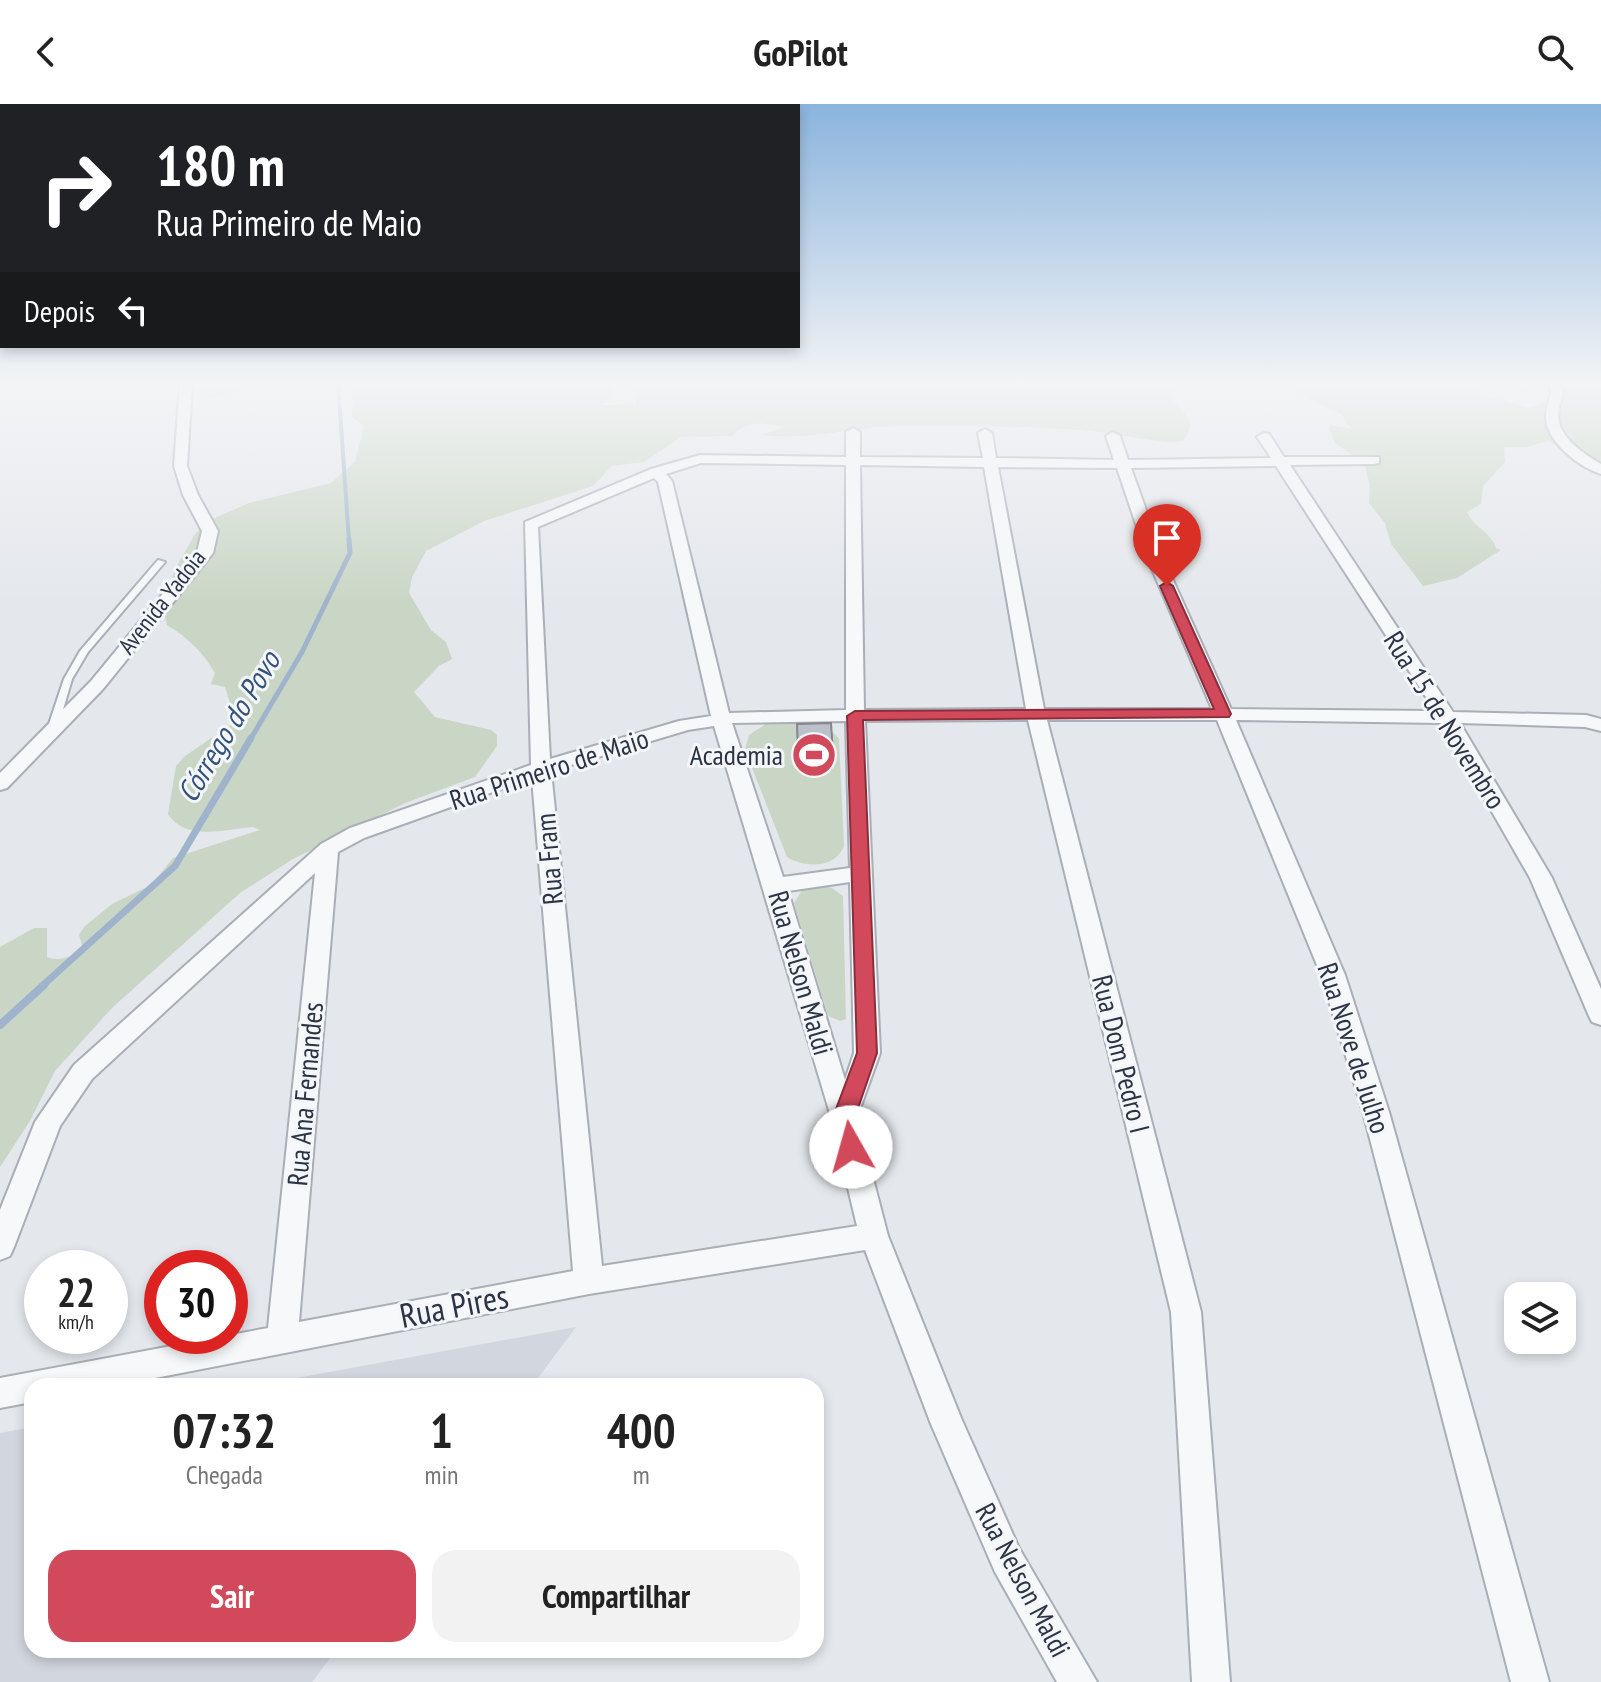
<!DOCTYPE html>
<html lang="pt">
<head>
<meta charset="utf-8">
<style>
  :root { --surface:#fff; --page:#f2f2f2; --text:#222; --muted:#767676; --accent:#d1495b }
  body { margin:0; font-family:"PT Sans Narrow",sans-serif; background:var(--page); color:var(--text); height:100vh; display:flex; flex-direction:column; font-size:30px; white-space:nowrap }
  * { box-sizing:border-box; margin:0 }
  p { font-size:26px; color:var(--muted) }
  .icon { flex:none; width:44px; height:44px; fill:none; stroke:currentColor; stroke-width:2; stroke-linecap:round; stroke-linejoin:round }
  .map { position:relative; flex:1; overflow:hidden }
  .side { position:absolute; left:24px; top:1274px; width:800px; height:280px; display:flex; flex-direction:column; background:var(--surface); border-radius:24px; box-shadow:0 4px 12px #0003 }
  .side>* { flex:none }
  .banner { position:absolute; left:0px; top:0px; width:800px; height:244px; box-shadow:0 4px 12px #0003; background:#202124; color:#fff; overflow:hidden }
  .buttons { position:absolute; left:1504px; top:1178px; display:grid; gap:16px }
  .buttons a { display:grid; place-items:center; width:72px; height:72px; border-radius:16px; background:var(--surface); box-shadow:0 4px 12px #0003; font-size:40px }
  .speed { position:absolute; left:24px; top:1146px; display:flex; gap:16px; font-size:40px; font-weight:700; text-align:center }
  .speed>* { display:grid; place-content:center; width:104px; height:104px; border-radius:50%; background:var(--surface); box-shadow:0 4px 12px #0003; line-height:1 }
  .speed small { font-size:20px; font-weight:400 }
  .speed .limit { border:12px solid #d22; background:#fff; color:#111 }
  .pin { position:absolute; display:grid; place-items:center; width:68px; height:68px; color:#fff; margin:-82px -34px; border-radius:50% 50% 50% 0; rotate:-45deg; box-shadow:0 0 8px #0007 }
  .pin .icon { rotate:45deg }
  .me { position:absolute; width:88px; margin:-44px; rotate:353deg; stroke-linejoin:round; filter:drop-shadow(0 0 6px #0008) }
  .turn { display:flex; align-items:center; gap:28px; height:168px; padding:0 24px; font-size:36px }
  .turn .icon { width:104px; height:104px; stroke-width:2.5 }
  .turn b { display:block; font-size:56px; line-height:68px }
  .then { display:flex; align-items:center; height:76px; padding:0 24px; background:#0003; gap:16px; font-size:30px }
  .eta { display:flex; justify-content:space-evenly; align-items:center; height:136px; text-align:center }
  .eta b { font-size:48px; font-weight:700; line-height:56px }
  .action { display:flex; gap:16px; margin-top:auto; padding:16px 24px }
  .action a { flex:1; height:92px; border-radius:24px; background:var(--accent); color:#fff; font-size:32px; font-weight:700; line-height:92px; text-align:center }
  .action a+a { background:var(--page); color:var(--text) }
  header { display:flex; justify-content:space-between; align-items:center; height:104px; padding:0 24px; background:var(--surface); font-size:36px; font-weight:700 }
  .map>svg:first-child { display:block }
</style>
</head>
<body>
<header><svg class="icon" aria-label="back" viewBox="0 0 24 24"><path d="M15 5l-7 7 7 7"/></svg>GoPilot<svg class="icon" aria-label="search" viewBox="0 0 24 24"><circle cx="10" cy="10" r="6"/><path d="M15 15l6 6"/></svg></header>
<div class="map">
<svg width="1601" height="1578" viewBox="0 0 1601 1578">
  <rect width="100%" height="100%" fill="#e4e7ec"/>
  <g fill="#d2d6de">
    <polygon points="576,1223 532,1282 253,1282"/>
    <polygon points="32,1323 32,1546 336,1546 312,1578 0,1578 0,1329"/>
  </g>
  <g fill="#c9d6c5">
    <polygon points="212,278 270,278 211,295 199,292 201,284"/>
    <path d="M349 278H611L613 290 602 301 636 300 635 291 645 278H1177L1170 293C1182 310 1200 314 1183 337L1166 338C1132 334 1098 326 1064 325 1009 322 954 321 899 322 851 323 809 337 761 331L786 323C765 320 748 314 733 332L681 333 644 358 612 362 593 382 484 417 426 447 412 473 409 489 431 526 446 538 452 555 439 562 414 588 435 613 491 626 497 631V642L475 673 405 699 293 755 240 789 112 904 55 967 30 1017 0 1063V843L34 824H47V853C60 858 73 853 83 844L79 831 85 822 112 800 151 781 173 754 260 726 253 723C226 725 186 738 168 710L176 662 185 652 247 610 230 599 225 583 211 580 215 569C203 548 187 533 167 521L164 508 174 467 195 430 208 417 249 399 331 379 355 358 364 322 352 313 353 288Z"/>
    <path d="M1257 278H1442L1529 304 1557 293 1554 278H1601V365L1549 337 1527 343H1504L1505 358 1483 382 1481 400 1467 408C1473 423 1492 429 1496 444L1501 446 1457 474 1423 482 1391 440 1385 419 1369 399 1370 381 1364 359 1335 339 1329 324 1331 321 1353 325 1346 319 1342 310 1292 286Z"/>
    <path d="M766 620C788 620 825 613 839 635L844 742C835 765 805 764 787 753L745 646 749 631Z"/>
    <polygon points="818,781 832,784 843,792 846,915 840,917 828,912 794,799 803,785"/>
  </g>
  <g fill="none" stroke-linecap="round" stroke-linejoin="round">
    <polyline stroke="#9fb4cc" stroke-width="4" points="338,278 349,437"/>
    <polyline stroke="#9fb4cc" stroke-width="5" points="250,636 302,548 350,449 349,435"/>
    <polyline stroke="#9fb4cc" stroke-width="7" points="41,883 175,762 251,634"/>
    <polyline stroke="#9fb4cc" stroke-width="8" points="0,921 44,881"/>
    <g stroke="#a9aeb7" stroke-width="4">
      <polygon id="service" points="158,456 165,458 88,548 72,575 57,626 52,629 49,628 47,626 64,575 80,547"/>
    </g>
    <g stroke="#a9aeb7" stroke-width="4">
      <g id="minor">
        <polygon points="180,278 192,278 187,362 198,391 218,427 213,449 103,585 7,684 0,686 0,669 91,577 197,448 202,427 183,391 174,362"/>
        <path d="M1544 278H1556L1563 286C1562 295 1558 304 1558 312 1559 334 1584 350 1601 360V370C1579 363 1545 337 1546 312 1546 303 1550 295 1551 286Z"/>
        <path d="M853 324 860 328V353L983 354 978 329 985 325 992 329 996 354 1114 356 1106 332 1113 328 1120 332 1128 356 1271 354 1257 333 1264 329 1269 330 1284 353H1379V359L1374 360 1290 361 1453 608 1586 611 1601 615V627L1585 623 1460 619 1552 774 1601 885V921L1592 918 1589 912 1530 774 1441 619 1236 616 1345 871 1389 1008 1549 1578H1511L1363 1008 1321 871 1217 616H1047L1201 1208 1230 1578H1192L1171 1208 1028 616 865 617 880 949 857 1013 888 1132 961 1314 1019 1444 1097 1578H1057L995 1468 931 1320 865 1146 589 1190 114 1282H32V1298L0 1304V1274L268 1224 315 769 92 975 60 1022 14 1143 10 1152 0 1156V1106L35 1018 74 961 321 740 350 724 531 661 525 418 651 365 700 351 846 353V328ZM701 359 846 361V606L729 609 672 377 666 370ZM860 361 984 363 1026 605 864 606ZM1276 362 1435 607 1231 605 1164 456 1131 364ZM998 363 1117 364 1148 456 1212 605H1044ZM654 374 658 378 711 612 679 617 550 655 538 423ZM846 617 850 764 783 773 732 619ZM714 622 831 1013 857 1122 602 1162 551 667 688 626ZM532 674 573 1167 299 1218 338 748 364 734ZM850 778 854 949 845 976 788 787Z"/>
      </g>
    </g>
    <use href="#service" fill="#f7f8fa" fill-rule="evenodd"/>
    <use href="#minor" fill="#f7f8fa" fill-rule="evenodd"/>
  </g>
  <polygon fill="#a1a5ae" points="797,620 833,649 832,666 798,667"/>
  <polygon fill="#bbc0ca" stroke="#83868d" stroke-width="2" points="831,619 833,649 798,650 797,620"/>
  <linearGradient id="sky" x2="0" y2="1"><stop stop-color="#8bb4dd"/><stop offset="0.56" stop-color="#f3f4f6"/><stop offset="1" stop-color="#f3f4f6" stop-opacity="0"/></linearGradient>
  <rect width="1601" height="499" fill="url(#sky)"/>
  <polygon fill="#d1495b" stroke="#882f3b" stroke-width="2" points="1167,478 1173,482 1231,610 1229,613 863,616 877,949 855,1013 863,1043 859,1049 851,1052 844,1049 833,1013 857,949 847,612 855,607 1214,605 1160,482"/>
  <defs>
    <g id="stadium-disc" transform="scale(2.3)"><circle r="9.5" fill="#d1495b" stroke="#f4f6f9"/><path d="M0-5a6.5 5 0 1 0 0 10a6.5 5 0 1 0 0-10ZM-3.5-1.8h7v3.6h-7Z" fill="#fff"/></g>
  </defs>
  <g fill-rule="evenodd">
    <use href="#stadium-disc" x="814" y="651"/>
  </g>
  <g text-anchor="middle" stroke-width="6" stroke-linejoin="round" paint-order="stroke">
    <g font-size="24" fill="#2b3445" stroke="#f4f6f9">
      <text transform="translate(162 498) rotate(-52)" y="8">Avenida Yadoia</text>
    </g>
    <g font-size="28" fill="#2b3445" stroke="#f4f6f9">
      <text transform="translate(1445 616) rotate(58)" y="10">Rua 15 de Novembro</text>
      <text transform="translate(549 665) rotate(-18)" y="10">Rua Primeiro de Maio</text>
      <text transform="translate(549 755) rotate(-95)" y="10">Rua Fram</text>
      <text transform="translate(801 869) rotate(74)" y="10">Rua Nelson Maldi</text>
      <text transform="translate(1354 944) rotate(72)" y="10">Rua Nove de Julho</text>
      <text transform="translate(1121 950) rotate(76)" y="10">Rua Dom Pedro I</text>
      <text transform="translate(305 990) rotate(-85)" y="10">Rua Ana Fernandes</text>
      <text transform="translate(1023 1476) rotate(62)" y="10">Rua Nelson Maldi</text>
    </g>
    <g font-size="28" fill="#2b3445" stroke="#f4f6f9" text-anchor="end">
      <text x="783" y="661">Academia</text>
    </g>
    <g font-size="30" font-style="italic" fill="#34527a" stroke="#f4f6f9">
      <text transform="translate(229 623) rotate(-59)" y="10">Córrego do Povo</text>
    </g>
    <g font-size="34" fill="#2b3445" stroke="#f4f6f9">
      <text transform="translate(454 1202) rotate(-11)" y="12">Rua Pires</text>
    </g>
  </g>
</svg>
<div class="buttons">
<a><svg class="icon" aria-label="layers" viewBox="0 0 24 24"><path d="M12 4l9 5-9 5-9-5zM3 14l9 5 9-5"/></svg></a>
</div>
<div class="speed"><div>22<small>km/h</small></div><div class="limit">30</div></div>
<div class="pin" style="left:1167px;top:482px;background:#d93025"><svg class="icon" aria-label="arrive" viewBox="0 0 24 24"><path d="M6 21V4h12l-3 4 3 4H6"/></svg></div>
<svg class="me" style="left:851px;top:1043px" viewBox="-20 -20 40 40"><circle r="19" fill="#fff"/><path d="M0-13L10 11 0 6-10 11z" fill="#d1495b"/></svg>
<div class="banner">
<div class="turn"><svg class="icon" aria-label="right" viewBox="0 0 24 24"><path d="M7 20v-9h11M14 6l5 5-5 5"/></svg><div><b>180 m</b>Rua Primeiro de Maio</div></div>
<div class="then">Depois<svg class="icon" aria-label="left" viewBox="0 0 24 24"><path d="M17 20v-9H6M10 6l-5 5 5 5"/></svg></div>
</div>
<section class="side">
<div class="eta">
<div><b>07:32</b><p>Chegada</p></div>
<div><b>1</b><p>min</p></div>
<div><b>400</b><p>m</p></div>
</div>
<div class="action"><a>Sair</a><a>Compartilhar</a></div>
</section>
</div>
</body>
</html>
